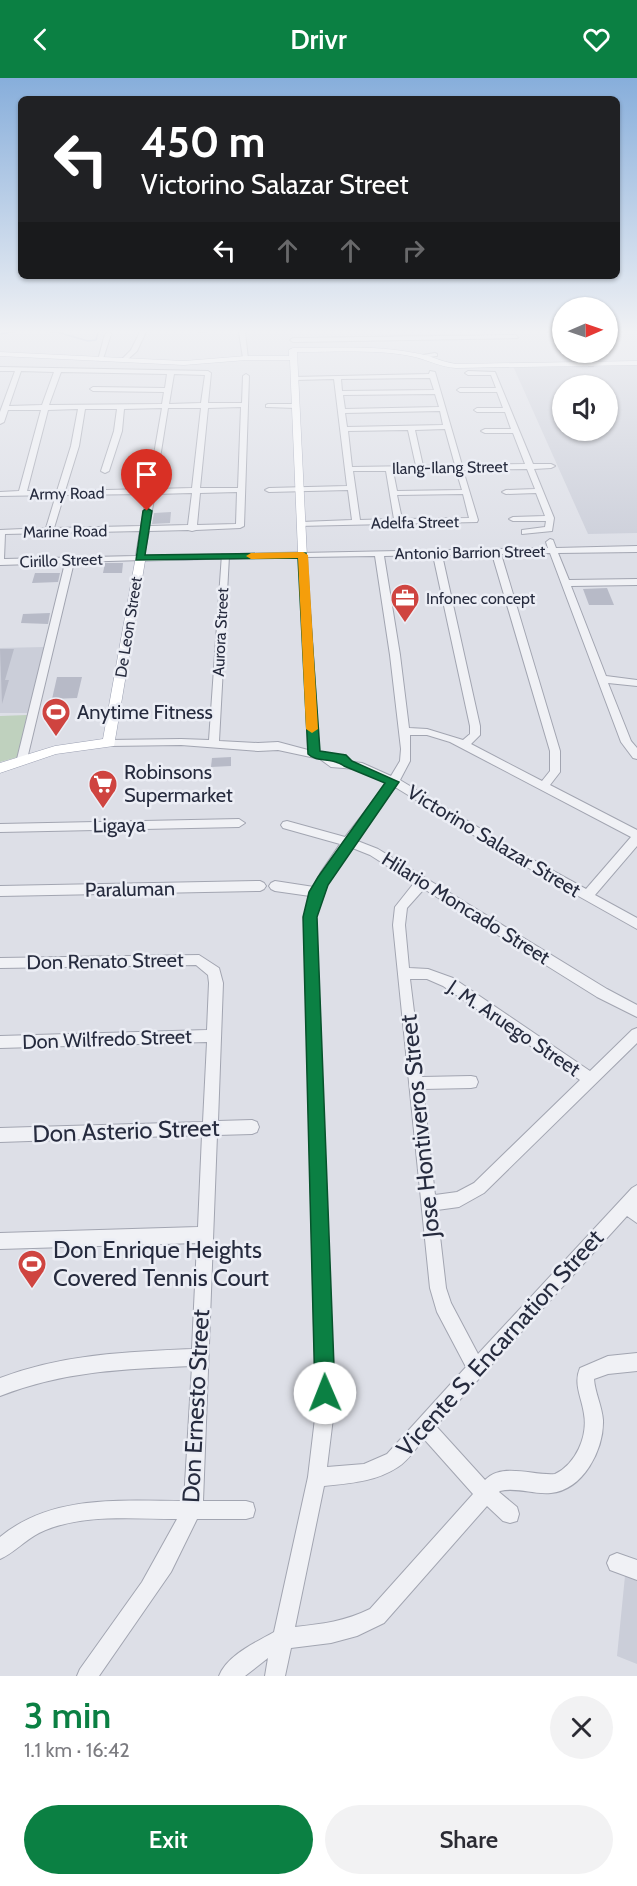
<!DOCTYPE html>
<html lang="en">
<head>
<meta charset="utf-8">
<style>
  :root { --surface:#fff; --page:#f2f2f3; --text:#2b2b33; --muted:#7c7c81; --accent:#0b8043 }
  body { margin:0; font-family:Cabin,sans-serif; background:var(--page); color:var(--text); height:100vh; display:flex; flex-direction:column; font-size:22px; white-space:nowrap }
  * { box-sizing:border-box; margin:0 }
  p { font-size:20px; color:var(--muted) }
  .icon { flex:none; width:33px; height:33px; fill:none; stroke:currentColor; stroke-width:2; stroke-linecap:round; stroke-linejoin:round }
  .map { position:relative; height:1598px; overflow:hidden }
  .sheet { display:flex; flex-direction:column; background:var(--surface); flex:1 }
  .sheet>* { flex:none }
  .hud { position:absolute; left:18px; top:18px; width:602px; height:183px; border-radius:9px; box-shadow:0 2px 4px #0004; background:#202124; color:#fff; overflow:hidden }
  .needle { width:39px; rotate:88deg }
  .tools { position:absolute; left:552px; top:219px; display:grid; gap:12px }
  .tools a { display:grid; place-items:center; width:66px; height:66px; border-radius:50%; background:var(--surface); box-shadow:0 2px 4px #0004; font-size:30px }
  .pin { position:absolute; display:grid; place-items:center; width:51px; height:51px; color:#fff; margin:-62px -26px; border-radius:50% 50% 50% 0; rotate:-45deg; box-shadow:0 0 6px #0007 }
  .pin .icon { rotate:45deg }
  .me { position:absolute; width:66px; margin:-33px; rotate:359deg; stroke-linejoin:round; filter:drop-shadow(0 0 4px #0008) }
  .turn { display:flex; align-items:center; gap:21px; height:126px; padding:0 24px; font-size:27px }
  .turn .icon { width:78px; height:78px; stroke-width:2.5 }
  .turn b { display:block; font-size:42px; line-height:51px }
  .lanes { display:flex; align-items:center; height:57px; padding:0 24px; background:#0003; justify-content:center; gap:30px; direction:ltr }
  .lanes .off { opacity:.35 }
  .round { display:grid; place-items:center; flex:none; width:63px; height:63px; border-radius:32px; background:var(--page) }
  .summary { display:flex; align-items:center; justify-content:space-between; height:102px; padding:0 24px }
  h1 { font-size:36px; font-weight:600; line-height:45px; color:var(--accent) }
  .primary-button { display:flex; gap:12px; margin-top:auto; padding:12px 24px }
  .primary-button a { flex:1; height:69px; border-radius:36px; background:var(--accent); color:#fff; font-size:24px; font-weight:600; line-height:69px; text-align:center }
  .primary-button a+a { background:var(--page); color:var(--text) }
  header { display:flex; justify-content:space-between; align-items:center; height:78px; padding:0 24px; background:var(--accent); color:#fff; font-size:27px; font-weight:600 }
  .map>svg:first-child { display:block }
</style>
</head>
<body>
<header><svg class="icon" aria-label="back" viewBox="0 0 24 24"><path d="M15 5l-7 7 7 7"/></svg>Drivr<svg class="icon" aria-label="heart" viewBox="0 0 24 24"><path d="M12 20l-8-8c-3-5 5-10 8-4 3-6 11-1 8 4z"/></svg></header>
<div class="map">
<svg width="637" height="1598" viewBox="0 0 637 1598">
  <rect width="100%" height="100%" fill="#dddfe7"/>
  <g fill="#cbced9" fill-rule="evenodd">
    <path d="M637 287V455L588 456 513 288ZM562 308H608V352H562Z"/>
    <polygon points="44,569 28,635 0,635 0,570"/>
    <polygon points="625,1498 637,1503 637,1586 617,1578"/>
  </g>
  <polygon fill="#bfd1be" points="27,637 18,679 0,684 0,638"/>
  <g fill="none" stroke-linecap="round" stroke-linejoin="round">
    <g stroke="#97a6c8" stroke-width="1.5">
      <polyline points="50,254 53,254"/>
      <polyline points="57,254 88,263 96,262 98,254"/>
      <polyline points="198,254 204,254"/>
      <polyline points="0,256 13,254"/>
    </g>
  </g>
  <g fill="#b7bac7">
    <polygon points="171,434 170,445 152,446 154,435"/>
    <polygon points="105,485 123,485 122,495 103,495"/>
    <polygon points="35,495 60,495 58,504 32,505"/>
    <polygon points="607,510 614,527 589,527 583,511"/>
    <polygon points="50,535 48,546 21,545 23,536"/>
    <polygon points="0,571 14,571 5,602 9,602 2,626"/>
    <polygon points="57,599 82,599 77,620 52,621"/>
    <polygon points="231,679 231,688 211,689 212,680"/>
  </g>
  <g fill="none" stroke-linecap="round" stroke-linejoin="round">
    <g stroke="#a2a5b1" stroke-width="2">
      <g id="minor">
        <polygon points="108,254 111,256 103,281 98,282 105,256"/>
        <polygon points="140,254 146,254 137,273 126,283 122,283 122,281 131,272"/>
        <polygon points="239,254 245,254 248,281 243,280"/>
        <polygon points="516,257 518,260 293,264 290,262 293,260"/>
        <polygon points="435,275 437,276 437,278 420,280 417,278"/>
        <polygon points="583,277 587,277 593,288 589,288"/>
        <path d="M0 289 208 293 211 295 208 325H242L243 298 246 296 249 298 244 448 240 450 196 452 192 453 188 452 149 453 143 482 74 484 27 681 22 685 17 681 65 485 0 487V452L46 450 56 417 0 418V414L19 413 41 332H8L4 344 0 346V334L15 293H0ZM21 293 54 294 42 327 9 328ZM61 294 167 296 165 310 93 309 90 311 93 313 164 314 162 326 49 327ZM174 296 205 297 201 325 169 326ZM241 329 238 410H200L208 330ZM162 330 148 411 65 413 79 368 85 331H117L114 353 101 393 105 395 109 393 122 353 124 331ZM168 330H201L192 410 155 411ZM78 331 71 368 57 413H27L48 332ZM237 414 236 446 197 447 200 415ZM192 415 188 447 149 448 155 416ZM147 416 141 448 54 450 64 417ZM140 453 136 478 4 481 5 456Z"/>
        <path d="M430 293 435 294 462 387 525 386 513 355H485L481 353 485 351H511L505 334H477L474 332 477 330H503L497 314H460L457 312 460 310H496L491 297H468L465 295 468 293 495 294 533 386H551L555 388 551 390 534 391 554 440 552 453 522 456V452L545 449 546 443H513L509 441 513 439 545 438 536 415 506 416 502 414 506 412 535 411 527 391 463 392 478 442 477 444 298 448V444H301L352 442 348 412 269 414 265 412 269 410 347 408 334 301 295 302 292 300 293 299 429 296ZM430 300 434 312 342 313 341 301ZM435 316 439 329 345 331 343 317ZM440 333 443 347 347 349 345 335ZM445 351 455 387 423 388 415 352ZM408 352 416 388 352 389 348 353ZM420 392H456L462 412 397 413 393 393ZM353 393H386L394 441 360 442ZM463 416 469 440 402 441 397 417Z"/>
        <polygon points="268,326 296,326 299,328 296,330 266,329 266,327"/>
        <path d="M550 461 553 462 556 470 637 468V474L558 475 569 502 637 501V507L571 508 606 598 637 602V608L608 605 631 663 637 670V681L633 680 621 664 550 475 501 476 560 673V694L550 707 637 752V768L595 817 637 840V851L509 779 395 709 355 762 378 771 607 911 637 927V939L597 919 424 811 407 830 405 847 409 890 428 891 453 900 590 993 632 952 637 950V965L484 1115 459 1129 437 1132 446 1210 451 1225 478 1276 632 1110 637 1107V1145L627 1138 436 1348 485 1402C502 1384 534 1398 555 1396 576 1386 588 1358 584 1336 582 1320 573 1306 580 1290L608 1278 637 1275V1293L608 1296 594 1301C595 1315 602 1328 603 1342 604 1372 583 1412 551 1415 534 1417 518 1409 500 1413L499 1414 517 1429 519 1436 517 1443 510 1445 503 1443 487 1428 384 1545 357 1558 331 1565 291 1570 285 1598H265L268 1580 245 1598H219C227 1577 255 1565 274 1554L308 1399 316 1332 304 839 310 818 275 813 271 811 269 808 271 805 275 803 314 809 321 794 340 766 283 750 281 747 283 744 287 743 345 759 387 705 356 691 331 689 320 681 278 672 258 673 181 667 109 668 104 665 109 662 181 661 209 662 222 476 229 478 219 663 258 665 278 664 308 672 300 475 548 470 546 464ZM492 476 550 673V693L542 703 471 666 480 657V648L442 477ZM433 477 470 648V656L463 662 427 651 409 650 400 577 384 478ZM375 478 390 577 401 671 400 683 391 698 362 685 334 682 327 675 319 674 307 479ZM410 657H427L450 664 631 759 586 811 517 773 400 702 410 683ZM350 769 370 777 414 805 395 829 393 847 430 1210 437 1234 466 1289 387 1376 364 1386 327 1389 334 1332 316 839C323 813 334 791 350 769ZM410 901H427L443 908 580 1002 474 1105 457 1114 435 1117 423 1011 471 1010 476 1009 478 1004 476 999 471 998 422 999ZM424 1361 473 1416 370 1531C346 1543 322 1546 295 1549L324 1408C351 1405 375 1404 398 1389 408 1383 416 1370 424 1361Z"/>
        <polygon points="239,741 245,745 239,749 0,754 0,746"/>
        <polygon points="260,803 264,805 266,808 264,811 260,813 0,818 0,808"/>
        <path d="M199 877 219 890 223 905 218 1043 252 1042 257 1044 259 1049 257 1054 252 1056 217 1057 203 1423H246L253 1425 255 1432 253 1439 246 1441H197L171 1494 99 1598H77L80 1591 142 1504 177 1441C133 1441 80 1435 39 1455 25 1462 14 1475 0 1481V1459C52 1416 122 1423 184 1423L192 1288C124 1291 64 1293 0 1318V1300C64 1276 125 1274 192 1271L197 1165 0 1171V1155L198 1149 202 1057 0 1064V1050L203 1044 207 964 0 970V958L207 952 209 905 208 897 196 887 0 890V880Z"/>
        <polygon points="617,1475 637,1482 637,1502 610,1492 607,1485 610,1478"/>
      </g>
    </g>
    <g stroke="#9ca1b3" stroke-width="1">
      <path id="major" d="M293 270C333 270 375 267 415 275 430 277 441 284 456 286L637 283V287L456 290C441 289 430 283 415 279 383 271 331 274 297 274L307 479 145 483 114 668 56 676 0 695V685L55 668 103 661 136 478 298 474 290 282H246L184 287 0 278V274L184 283 246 278H289V272Z"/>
    </g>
    <use href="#minor" fill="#f0f1f5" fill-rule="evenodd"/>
    <use href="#major" fill="#fff" fill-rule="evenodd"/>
  </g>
  <linearGradient id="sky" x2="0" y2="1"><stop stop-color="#87aedb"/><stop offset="0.53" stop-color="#f0f1f4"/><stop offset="1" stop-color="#f0f1f4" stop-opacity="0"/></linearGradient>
  <rect width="637" height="478" fill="url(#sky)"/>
  <path fill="#0b8043" stroke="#07532c" stroke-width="1.5" d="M147 430 152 433 145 477 306 475 320 673 346 677 352 683 399 704 328 807 317 839 335 1315 332 1322 325 1325 318 1322 315 1315 303 839 309 814 318 799 385 705 344 688C333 679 317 685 308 676L298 480 136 482 143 433Z"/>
  <polygon fill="#f59e0b" points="303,474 308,477 318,651 312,655 306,651 298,480 251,481 246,478 251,475"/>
  <defs>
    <g id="office-pin" transform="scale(1.5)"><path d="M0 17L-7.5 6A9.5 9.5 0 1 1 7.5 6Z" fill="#cf4440" stroke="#eceef5"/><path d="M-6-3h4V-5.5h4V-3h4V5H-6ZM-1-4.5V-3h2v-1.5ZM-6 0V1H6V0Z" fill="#fff"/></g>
    <g id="stadium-pin" transform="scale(1.5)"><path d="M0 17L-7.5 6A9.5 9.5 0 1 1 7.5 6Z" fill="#cf4440" stroke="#eceef5"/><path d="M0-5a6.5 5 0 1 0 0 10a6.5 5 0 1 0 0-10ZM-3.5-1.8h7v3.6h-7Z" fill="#fff"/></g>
    <g id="supermarket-pin" transform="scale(1.5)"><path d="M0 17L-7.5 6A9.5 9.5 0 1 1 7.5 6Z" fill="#cf4440" stroke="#eceef5"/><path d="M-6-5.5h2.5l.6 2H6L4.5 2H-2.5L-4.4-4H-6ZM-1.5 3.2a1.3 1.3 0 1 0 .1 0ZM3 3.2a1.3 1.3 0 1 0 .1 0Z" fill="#fff"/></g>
  </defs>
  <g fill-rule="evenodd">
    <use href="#office-pin" x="405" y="520"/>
    <use href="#stadium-pin" x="56" y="634"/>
    <use href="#supermarket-pin" x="103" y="706"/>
    <use href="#stadium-pin" x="32" y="1186"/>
  </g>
  <g text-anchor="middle" stroke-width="5" stroke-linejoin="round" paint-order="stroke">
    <g font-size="16" fill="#262b3e" stroke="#eceef5">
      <text transform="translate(450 389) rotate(-1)" y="6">Ilang-Ilang Street</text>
      <text transform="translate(67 415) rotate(-1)" y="6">Army Road</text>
      <text transform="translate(415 444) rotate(-1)" y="6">Adelfa Street</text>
      <text transform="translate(65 453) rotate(-1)" y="6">Marine Road</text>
      <text transform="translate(470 474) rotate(-1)" y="6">Antonio Barrion Street</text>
      <text transform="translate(61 482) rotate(-2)" y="6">Cirillo Street</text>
      <text transform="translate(128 549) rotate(-81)" y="6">De Leon Street</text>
      <text transform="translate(220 554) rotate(-87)" y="6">Aurora Street</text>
    </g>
    <g font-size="16" fill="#262b3e" stroke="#eceef5" text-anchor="start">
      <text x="426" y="526">Infonec concept</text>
    </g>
    <g font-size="20" fill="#262b3e" stroke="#eceef5" text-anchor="start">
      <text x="77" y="641">Anytime Fitness</text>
      <text x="124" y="701">Robinsons<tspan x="124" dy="23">Supermarket</tspan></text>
    </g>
    <g font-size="20" fill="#262b3e" stroke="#eceef5">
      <text transform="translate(119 747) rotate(-1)" y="7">Ligaya</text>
      <text transform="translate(494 763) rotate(31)" y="7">Victorino Salazar Street</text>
      <text transform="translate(130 811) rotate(-1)" y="7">Paraluman</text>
      <text transform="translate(466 830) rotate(32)" y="7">Hilario Moncado Street</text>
      <text transform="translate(105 883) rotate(-1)" y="7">Don Renato Street</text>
      <text transform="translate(514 950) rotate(34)" y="7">J. M. Aruego Street</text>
      <text transform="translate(107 961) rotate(-2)" y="7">Don Wilfredo Street</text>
    </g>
    <g font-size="24" fill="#262b3e" stroke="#eceef5">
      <text transform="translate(420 1048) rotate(-96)" y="8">Jose Hontiveros Street</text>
      <text transform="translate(126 1053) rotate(-2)" y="8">Don Asterio Street</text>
      <text transform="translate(500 1265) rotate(-48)" y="8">Vicente S. Encarnation Street</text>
      <text transform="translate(196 1328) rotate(-87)" y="8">Don Ernesto Street</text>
    </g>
    <g font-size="24" fill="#262b3e" stroke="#eceef5" text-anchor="start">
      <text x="53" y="1180">Don Enrique Heights<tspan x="53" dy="28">Covered Tennis Court</tspan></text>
    </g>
  </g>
</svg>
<div class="tools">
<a><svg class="needle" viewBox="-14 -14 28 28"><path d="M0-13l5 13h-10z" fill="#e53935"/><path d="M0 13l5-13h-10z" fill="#7c7c81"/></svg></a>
<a><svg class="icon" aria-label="sound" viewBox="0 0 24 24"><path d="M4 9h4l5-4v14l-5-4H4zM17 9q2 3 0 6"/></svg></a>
</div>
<div class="pin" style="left:147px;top:433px;background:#d93025"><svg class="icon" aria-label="arrive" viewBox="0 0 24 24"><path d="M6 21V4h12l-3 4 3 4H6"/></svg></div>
<svg class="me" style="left:325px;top:1315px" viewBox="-20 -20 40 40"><circle r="19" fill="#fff"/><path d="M0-13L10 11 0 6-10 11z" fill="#0b8043"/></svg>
<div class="hud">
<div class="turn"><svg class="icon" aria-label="left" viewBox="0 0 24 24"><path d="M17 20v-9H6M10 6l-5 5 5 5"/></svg><div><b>450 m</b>Victorino Salazar Street</div></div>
<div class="lanes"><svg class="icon" aria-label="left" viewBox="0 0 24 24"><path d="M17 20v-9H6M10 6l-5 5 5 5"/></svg><svg class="icon off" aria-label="ahead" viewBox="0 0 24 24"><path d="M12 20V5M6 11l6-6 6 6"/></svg><svg class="icon off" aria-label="ahead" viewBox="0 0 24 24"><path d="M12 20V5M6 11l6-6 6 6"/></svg><svg class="icon off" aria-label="right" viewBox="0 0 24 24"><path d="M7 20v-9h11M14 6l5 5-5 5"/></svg></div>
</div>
</div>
<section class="sheet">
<div class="summary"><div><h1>3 min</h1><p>1.1 km · 16:42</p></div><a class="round"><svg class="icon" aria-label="close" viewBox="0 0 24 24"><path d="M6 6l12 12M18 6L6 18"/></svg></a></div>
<div class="primary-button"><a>Exit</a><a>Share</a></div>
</section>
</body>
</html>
